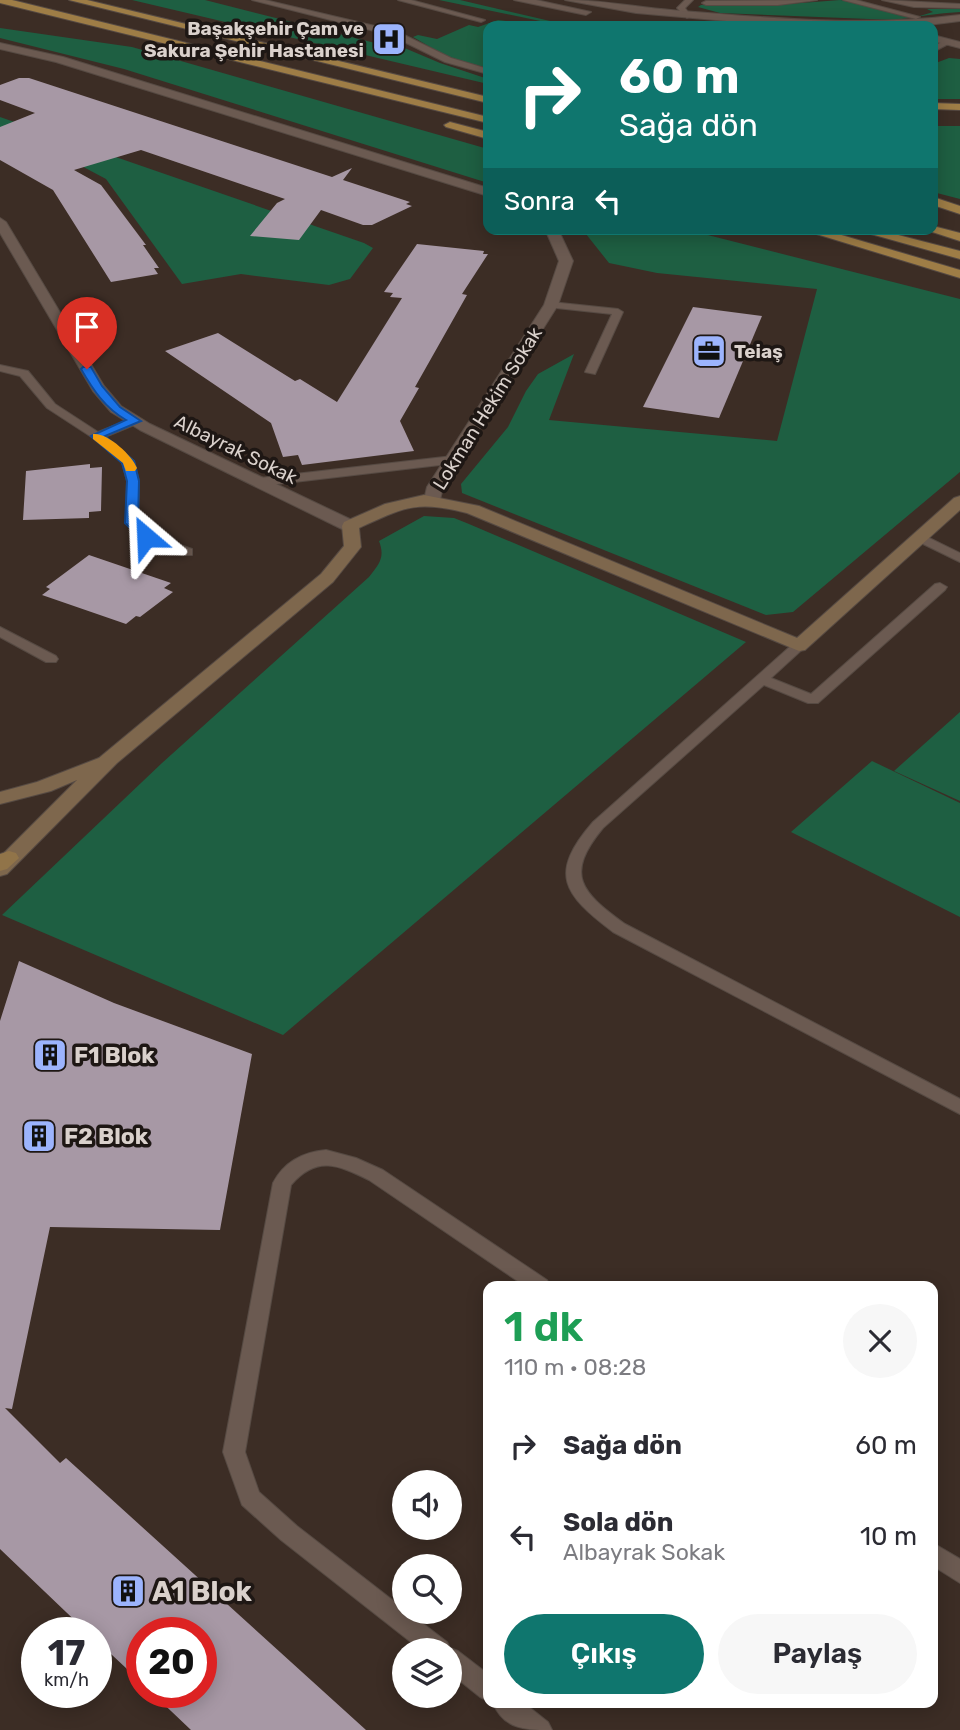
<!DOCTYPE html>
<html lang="tr">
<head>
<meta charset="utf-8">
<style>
  :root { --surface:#fff; --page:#f7f7f7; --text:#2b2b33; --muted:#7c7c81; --accent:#0f766e }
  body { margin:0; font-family:Rubik,sans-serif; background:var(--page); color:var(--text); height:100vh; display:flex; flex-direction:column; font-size:26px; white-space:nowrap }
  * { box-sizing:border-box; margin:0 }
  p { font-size:23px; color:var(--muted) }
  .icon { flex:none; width:38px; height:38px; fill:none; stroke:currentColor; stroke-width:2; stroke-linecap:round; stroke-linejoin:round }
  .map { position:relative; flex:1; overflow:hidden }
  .drawer { position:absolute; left:483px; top:1281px; width:455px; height:427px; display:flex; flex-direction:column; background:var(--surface); border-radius:14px; box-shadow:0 4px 18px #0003 }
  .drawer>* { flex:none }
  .hud { position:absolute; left:483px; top:21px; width:455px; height:214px; border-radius:14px; box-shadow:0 4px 18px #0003; background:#0f766e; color:#fff; overflow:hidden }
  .buttons { position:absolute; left:392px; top:1470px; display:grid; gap:14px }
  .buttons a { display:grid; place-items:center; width:70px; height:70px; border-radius:50%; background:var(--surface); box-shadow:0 4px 18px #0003; font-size:35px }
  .speed { position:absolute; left:21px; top:1617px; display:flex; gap:14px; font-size:35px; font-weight:700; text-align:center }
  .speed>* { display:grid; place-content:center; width:91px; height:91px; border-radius:50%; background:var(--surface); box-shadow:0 4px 18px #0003; line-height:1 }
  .speed small { font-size:18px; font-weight:400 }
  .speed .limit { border:10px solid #d22; background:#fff; color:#111 }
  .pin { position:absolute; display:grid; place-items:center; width:60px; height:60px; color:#fff; margin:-72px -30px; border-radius:50% 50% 50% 0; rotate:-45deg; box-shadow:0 0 7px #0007 }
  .pin .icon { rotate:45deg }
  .me { position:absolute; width:77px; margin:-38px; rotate:334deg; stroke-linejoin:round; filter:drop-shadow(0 0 5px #0008) }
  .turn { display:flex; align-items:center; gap:24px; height:147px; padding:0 21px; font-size:32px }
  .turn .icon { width:91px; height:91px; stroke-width:2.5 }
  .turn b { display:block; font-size:49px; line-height:60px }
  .then { display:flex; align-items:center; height:66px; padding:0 21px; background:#0003; gap:14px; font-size:26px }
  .round { display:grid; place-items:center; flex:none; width:74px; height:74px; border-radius:37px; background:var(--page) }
  .head { display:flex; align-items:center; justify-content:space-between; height:119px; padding:0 21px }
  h1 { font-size:42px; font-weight:600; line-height:52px; color:#1e9e55 }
  .button { display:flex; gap:14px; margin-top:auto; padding:14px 21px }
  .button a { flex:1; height:80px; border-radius:42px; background:var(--accent); color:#fff; font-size:28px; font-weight:600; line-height:80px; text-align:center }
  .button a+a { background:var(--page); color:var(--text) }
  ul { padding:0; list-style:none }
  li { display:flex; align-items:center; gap:21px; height:91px; padding:0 21px }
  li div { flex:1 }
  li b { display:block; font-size:26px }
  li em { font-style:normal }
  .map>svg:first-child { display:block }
</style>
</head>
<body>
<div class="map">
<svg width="960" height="1730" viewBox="0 0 960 1730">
  <rect width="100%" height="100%" fill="#3c2d25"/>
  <g fill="#1e5f42">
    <polygon points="132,0 205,0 379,44 388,41 440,63 488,79 488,84"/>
    <polygon points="439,0 460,0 563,24 564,26"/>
    <path d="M840 0 856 2 913 18 933 12 927 9H960V12C938 13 916 17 894 20L720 13 698 7 701 5H775Z"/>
    <polygon points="498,20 545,26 488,26 488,68 451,59 413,37 418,35 437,39 469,25 478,27"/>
    <polygon points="0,28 132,47 488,149 488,183 124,69 0,38"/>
    <polygon points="949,58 960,59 960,99 933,99 933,64"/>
    <polygon points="0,117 364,243 373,248 350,279 329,285 241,274 182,284 106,179 25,136 0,127"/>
    <polygon points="933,126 960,126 960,199 933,192"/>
    <polygon points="582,229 684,229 960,299 960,472 793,612 766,615 462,493 461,484 508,427 526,391 538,374 574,354 549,420 777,441 817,289 657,273 609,263"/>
    <path d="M424 516 454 518 469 524 746 642 283 1035 2 915 162 763 369 577C380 563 385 557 379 541Z"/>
    <polygon points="960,712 960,801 894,771"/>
    <polygon points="872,761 960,803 960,917 791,832"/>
  </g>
  <g fill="#a798a5">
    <polygon points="19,78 29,78 332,177 352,168 343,180 410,202 406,204 412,206 372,225 363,225 321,210 299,240 250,236 277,203 285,199 141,150 74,170 101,185 146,245 143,245 159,268 154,268 158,274 111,282 53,190 0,160 0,127 35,113 0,100 0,85"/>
    <polygon points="417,244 484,251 483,254 488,254 462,294 467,295 415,387 419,388 400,421 414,451 302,465 298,455 283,457 271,423 165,351 218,333 295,381 300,379 337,402 402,298 390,297 393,293 384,292"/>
    <polygon points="693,307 762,316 719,418 643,407"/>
    <polygon points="90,464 90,468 102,467 101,511 89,512 89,518 23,520 26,471"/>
    <polygon points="89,555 171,583 164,588 173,592 140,617 136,616 126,624 42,595 50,589 46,587"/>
    <polygon points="19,961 114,1003 252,1054 220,1230 50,1227 12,1409 5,1408 60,1463 66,1458 366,1730 191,1730 151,1692 201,1692 201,1633 142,1633 142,1683 96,1640 96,1633 88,1633 0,1549 0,1021"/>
  </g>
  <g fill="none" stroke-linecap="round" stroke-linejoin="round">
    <g stroke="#564a43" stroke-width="2">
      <g id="service">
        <polygon points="252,0 265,0 396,31 451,58 488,69 488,74 445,62 390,35"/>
        <polygon points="398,0 411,0 485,20 481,22"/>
        <polygon points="685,0 693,0 685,8 691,16 687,18 677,8"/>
        <polygon points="817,0 778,5 706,5 702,3 706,1"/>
        <polygon points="843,0 856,0 920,17 916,19"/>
        <polygon points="882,0 960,4 960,8 914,7"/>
        <polygon points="945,40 952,42 933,52 933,47"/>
        <polygon points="551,302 618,309 623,312 595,374 585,372 612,314 547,307 546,305"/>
        <polygon points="0,365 28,371 55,404 98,432 131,419 139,419 139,423 105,437 134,461 139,481 138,522 150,534 192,549 192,555 182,555 142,540 126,523 127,481 122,462 93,438 47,408 20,376 0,371"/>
        <polygon points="453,456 459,460 457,463 260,486 254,482 260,478"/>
        <polygon points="919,533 960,553 960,562 915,540 913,537"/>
        <path d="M940 583 947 587 945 590 818 703H808L764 685 603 828C564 875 581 892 625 924L960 1099V1114L613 932C563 894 548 874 593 822L794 643H804L806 646 771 678 811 694 935 584Z"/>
        <polygon points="0,627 56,656 58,659 56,662 46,662 0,637"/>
        <path d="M326 1150 356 1158 383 1170 547 1280 550 1286H525L369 1180C338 1165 317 1155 291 1185L245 1452 259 1492 297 1526 404 1609V1612H408L447 1642 450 1648 458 1651 488 1674V1701L480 1697 450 1673V1650H421L281 1540 242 1505 223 1452 273 1183C284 1162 303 1152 326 1150Z"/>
        <polygon points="933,1543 960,1559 960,1583 933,1566"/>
        <path d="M493 1703H524L548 1722 552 1730C527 1730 504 1730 493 1703Z"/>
      </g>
    </g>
    <g stroke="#564a43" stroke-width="2">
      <g id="minor">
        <polygon points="0,43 63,57 488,188 488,196 56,62 0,49"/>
        <polygon points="545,229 558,229 573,261 558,305 443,487 440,500 432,505 426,503 424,500 427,487 544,305 559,261"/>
      </g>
    </g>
    <g stroke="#564a43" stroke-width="2">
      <g id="tertiary">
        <polygon points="514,0 536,0 591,12 586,15"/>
        <path d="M565 0C601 0 636 7 671 10 767 18 865 27 960 15V21L920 26 738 22 636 13Z"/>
        <polygon points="933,35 960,42 960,48 933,41"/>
        <polygon points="0,218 6,222 104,386 121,406 150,424 356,522 358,526 356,530 344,530 140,430 111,412 93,391 0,233"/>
      </g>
    </g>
    <g stroke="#564a43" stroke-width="2">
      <path id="secondary" d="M424 495 479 506 797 638 954 498 960 496V510L805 650 799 651 467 513C416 500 405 507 359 528L361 547 333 582 117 763 7 874 0 876V857L77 780 51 791 0 804V792L37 782 99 758 321 574 344 546 342 526 344 522 385 504Z"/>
    </g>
    <g stroke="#564a43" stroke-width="2">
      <polygon id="primary" points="9,851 16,853 19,858 7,869 0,871 0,854"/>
    </g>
    <g stroke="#564a43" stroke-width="2">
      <g id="trunk">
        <polygon points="0,0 12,0 488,117 488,123 0,3"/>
        <polygon points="69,0 87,0 488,97 488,103"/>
        <polygon points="933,103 960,104 960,110 933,109"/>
        <polygon points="450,122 488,132 488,139 446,127 444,125"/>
        <polygon points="933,197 960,206 960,214 933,205"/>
        <polygon points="933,226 960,233 960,241 923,229 933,229"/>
        <polygon points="800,229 821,229 960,270 960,278"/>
        <polygon points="853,229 875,229 960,251 960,259"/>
      </g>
    </g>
    <use href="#service" fill="#6b5a51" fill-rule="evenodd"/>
    <use href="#minor" fill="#6b5a51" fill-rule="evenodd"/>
    <use href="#tertiary" fill="#6b5a51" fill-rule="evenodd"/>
    <use href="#secondary" fill="#7e674d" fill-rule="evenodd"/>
    <use href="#primary" fill="#917449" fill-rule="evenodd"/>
    <use href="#trunk" fill="#9e7d46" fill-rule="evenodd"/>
  </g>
  <path fill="#1a73e8" stroke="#114b97" stroke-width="2" d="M83 367H91L102 386 120 407 141 421 105 436 134 461 139 481 138 522 151 534V540H142L125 523 127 481 122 463 91 436 126 420C105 408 93 390 81 369Z"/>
  <path fill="#f59e0b" d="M93 434C107 432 132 455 137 468L135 471H126L123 463 93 439Z"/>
  <defs>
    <g id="hospital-square" transform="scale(1.75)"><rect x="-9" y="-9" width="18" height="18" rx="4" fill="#9cb4fd" stroke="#1e1714"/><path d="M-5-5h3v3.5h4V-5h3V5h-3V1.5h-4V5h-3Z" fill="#111"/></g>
    <g id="office-square" transform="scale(1.75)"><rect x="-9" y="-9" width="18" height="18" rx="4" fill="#9cb4fd" stroke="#1e1714"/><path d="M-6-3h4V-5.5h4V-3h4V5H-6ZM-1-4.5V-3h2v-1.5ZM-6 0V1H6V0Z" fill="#111"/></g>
    <g id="building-square" transform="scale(1.75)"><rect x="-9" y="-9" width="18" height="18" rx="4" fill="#9cb4fd" stroke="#1e1714"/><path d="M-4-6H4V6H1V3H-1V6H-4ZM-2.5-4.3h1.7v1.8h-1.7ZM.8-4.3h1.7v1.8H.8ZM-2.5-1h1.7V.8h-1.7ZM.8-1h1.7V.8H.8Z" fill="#111"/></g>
  </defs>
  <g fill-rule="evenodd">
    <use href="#hospital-square" x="389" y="39"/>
    <use href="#office-square" x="709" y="351"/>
    <use href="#building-square" x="50" y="1055"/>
    <use href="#building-square" x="39" y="1136"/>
    <use href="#building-square" x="128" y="1591"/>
  </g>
  <g text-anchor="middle" stroke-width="7" stroke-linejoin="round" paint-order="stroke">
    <g font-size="19" font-weight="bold" fill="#dad1cc" stroke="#1e1714" text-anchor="end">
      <text x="364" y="35">Başakşehir Çam ve<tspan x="364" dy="22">Sakura Şehir Hastanesi</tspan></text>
      <text x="734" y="358" text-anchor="start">Teiaş</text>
    </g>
    <g font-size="19" fill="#dad1cc" stroke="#1e1714">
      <text transform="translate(487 408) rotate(-58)" y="7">Lokman Hekim Sokak</text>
      <text transform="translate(236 449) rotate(26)" y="7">Albayrak Sokak</text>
    </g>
    <g font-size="23" font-weight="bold" fill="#dad1cc" stroke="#1e1714" text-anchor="start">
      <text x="74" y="1063">F1 Blok</text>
      <text x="64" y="1144">F2 Blok</text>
    </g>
    <g font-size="28" font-weight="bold" fill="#dad1cc" stroke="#1e1714" text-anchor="start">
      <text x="152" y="1601">A1 Blok</text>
    </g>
  </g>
</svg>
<div class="buttons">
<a><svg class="icon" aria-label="sound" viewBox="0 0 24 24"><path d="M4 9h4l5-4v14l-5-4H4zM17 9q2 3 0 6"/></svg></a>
<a><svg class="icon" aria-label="search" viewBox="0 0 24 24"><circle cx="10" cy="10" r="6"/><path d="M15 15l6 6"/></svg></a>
<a><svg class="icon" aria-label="layers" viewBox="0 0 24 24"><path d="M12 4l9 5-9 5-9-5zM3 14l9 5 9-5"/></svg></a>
</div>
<div class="speed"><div>17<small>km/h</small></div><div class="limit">20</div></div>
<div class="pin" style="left:87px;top:369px;background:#d93025"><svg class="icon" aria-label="arrive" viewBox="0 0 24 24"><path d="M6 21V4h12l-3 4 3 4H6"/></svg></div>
<svg class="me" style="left:146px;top:537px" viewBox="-20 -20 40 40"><path d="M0-17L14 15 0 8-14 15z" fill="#1a73e8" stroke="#fff" stroke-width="4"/></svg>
<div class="hud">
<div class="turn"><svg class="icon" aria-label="right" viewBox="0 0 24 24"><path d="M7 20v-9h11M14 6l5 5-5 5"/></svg><div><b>60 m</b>Sağa dön</div></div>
<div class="then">Sonra<svg class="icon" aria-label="left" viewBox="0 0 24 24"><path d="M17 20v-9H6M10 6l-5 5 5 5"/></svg></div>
</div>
<section class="drawer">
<div class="head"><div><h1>1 dk</h1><p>110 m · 08:28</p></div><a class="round"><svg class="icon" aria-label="close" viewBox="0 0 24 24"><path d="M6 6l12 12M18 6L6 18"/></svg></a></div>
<ul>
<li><svg class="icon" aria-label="right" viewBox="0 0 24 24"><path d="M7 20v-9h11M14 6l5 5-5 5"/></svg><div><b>Sağa dön</b></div><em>60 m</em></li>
<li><svg class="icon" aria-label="left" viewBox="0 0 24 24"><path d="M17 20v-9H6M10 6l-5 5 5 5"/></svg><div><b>Sola dön</b><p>Albayrak Sokak</p></div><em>10 m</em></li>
</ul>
<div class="button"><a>Çıkış</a><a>Paylaş</a></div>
</section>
</div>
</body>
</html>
